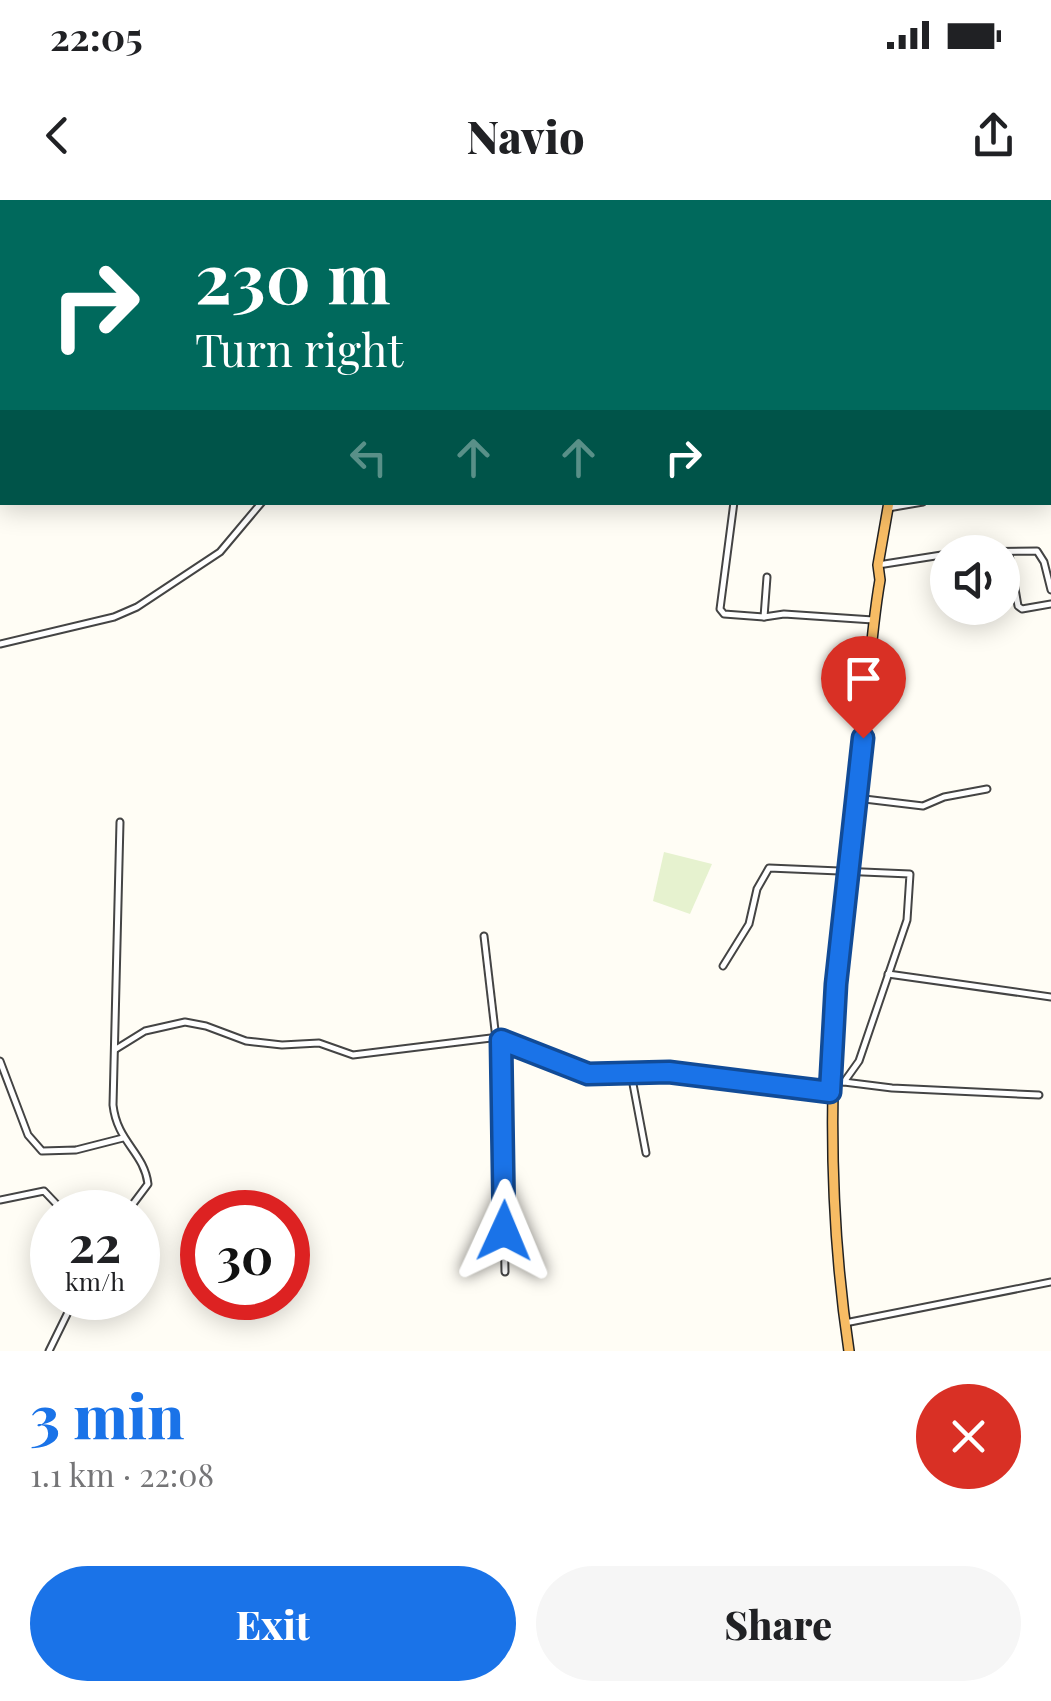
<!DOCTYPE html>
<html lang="en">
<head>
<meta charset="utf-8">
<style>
  :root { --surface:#fff; --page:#f6f6f6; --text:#202124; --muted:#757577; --accent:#1a73e8 }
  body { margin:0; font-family:"Playfair Display",serif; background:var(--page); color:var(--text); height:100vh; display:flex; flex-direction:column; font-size:38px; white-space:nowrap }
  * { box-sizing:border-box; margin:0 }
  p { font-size:32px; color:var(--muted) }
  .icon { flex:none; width:55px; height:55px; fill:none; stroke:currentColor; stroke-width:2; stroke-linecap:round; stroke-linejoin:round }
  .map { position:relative; height:1151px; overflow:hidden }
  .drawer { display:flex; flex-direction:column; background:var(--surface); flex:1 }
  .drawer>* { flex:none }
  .guide { position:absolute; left:0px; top:0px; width:1052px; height:305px; box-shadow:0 5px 25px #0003; background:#00695c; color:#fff; overflow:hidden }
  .fabs { position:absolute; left:930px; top:335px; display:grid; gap:20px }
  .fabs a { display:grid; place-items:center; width:90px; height:90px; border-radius:50%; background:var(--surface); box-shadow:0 5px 25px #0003; font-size:50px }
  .speed { position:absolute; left:30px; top:990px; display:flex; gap:20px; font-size:50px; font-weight:700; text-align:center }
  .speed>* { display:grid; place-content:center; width:130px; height:130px; border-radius:50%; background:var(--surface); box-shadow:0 5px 25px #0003; line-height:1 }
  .speed small { font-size:25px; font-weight:400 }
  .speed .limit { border:15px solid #d22; background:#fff; color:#111 }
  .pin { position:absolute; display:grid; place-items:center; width:85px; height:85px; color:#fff; margin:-102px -42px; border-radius:50% 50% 50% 0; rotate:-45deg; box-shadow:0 0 10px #0007 }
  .pin .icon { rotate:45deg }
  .me { position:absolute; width:110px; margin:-55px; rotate:1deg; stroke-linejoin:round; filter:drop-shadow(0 0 8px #0008) }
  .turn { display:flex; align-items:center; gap:35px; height:210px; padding:0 30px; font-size:45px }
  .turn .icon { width:130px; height:130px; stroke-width:2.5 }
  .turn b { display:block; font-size:70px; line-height:85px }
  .lanes { display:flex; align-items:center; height:95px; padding:0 30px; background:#0003; justify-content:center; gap:50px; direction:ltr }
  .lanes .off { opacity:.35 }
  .round { display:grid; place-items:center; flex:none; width:105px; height:105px; border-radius:52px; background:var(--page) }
  .headline { display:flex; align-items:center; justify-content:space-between; height:170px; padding:0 30px }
  h1 { font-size:60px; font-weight:800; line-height:75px; color:var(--accent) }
  .primary-button { display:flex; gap:20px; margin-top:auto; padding:20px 30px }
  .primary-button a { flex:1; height:115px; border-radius:60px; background:var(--accent); color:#fff; font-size:40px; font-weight:800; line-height:115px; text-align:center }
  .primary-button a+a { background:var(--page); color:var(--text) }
  .status { display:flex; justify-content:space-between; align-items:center; height:70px; padding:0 50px; background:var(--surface); direction:ltr }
  .status svg { height:28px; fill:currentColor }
  header { display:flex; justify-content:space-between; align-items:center; height:130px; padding:0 30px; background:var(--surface); font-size:45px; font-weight:800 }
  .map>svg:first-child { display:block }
</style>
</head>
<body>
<div class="status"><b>22:05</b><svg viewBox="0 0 49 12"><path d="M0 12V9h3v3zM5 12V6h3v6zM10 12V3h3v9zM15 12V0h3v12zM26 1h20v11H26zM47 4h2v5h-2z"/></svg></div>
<header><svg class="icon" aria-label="back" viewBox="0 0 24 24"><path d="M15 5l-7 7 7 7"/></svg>Navio<svg class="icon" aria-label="share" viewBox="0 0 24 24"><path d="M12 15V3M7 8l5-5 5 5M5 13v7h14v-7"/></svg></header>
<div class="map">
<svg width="1051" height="1151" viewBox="0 0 1051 1151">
  <rect width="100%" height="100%" fill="#fffdf5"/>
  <polygon fill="#e6f2cf" points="664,652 712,664 690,714 653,701"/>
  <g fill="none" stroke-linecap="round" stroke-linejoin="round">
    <g stroke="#444" stroke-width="9">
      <g id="minor">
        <polyline points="170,0 172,2"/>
        <polyline points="752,2 753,0"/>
        <polyline points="1050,128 1051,128"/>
        <polyline points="1050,245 1051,245"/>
        <polyline points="734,302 720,409 724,414 764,417"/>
        <polyline points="888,308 923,302"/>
        <polyline points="958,352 1037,351 1044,362 1051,390"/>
        <polyline points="1009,354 1018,406 1022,409 1051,404"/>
        <polyline points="878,365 948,354"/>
        <polyline points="767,377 764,417 784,414 873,420"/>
        <polyline points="0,444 114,417 137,407 220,352 262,302"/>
        <polyline points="856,598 923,606 944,597 987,589"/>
        <path d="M120 622 113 905C117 942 144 952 148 984L127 1012"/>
        <polyline points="484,736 496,839"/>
        <polyline points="723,766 749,724 757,689 769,668 910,674 907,720 859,861 844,882 834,882"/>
        <polyline points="888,774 1051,797"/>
        <polyline points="501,840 505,1072"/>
        <polyline points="116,849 145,831 185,822 206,826 246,841 282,845 319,843 353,855 491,838 514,844 582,873 669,873 831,892"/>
        <polyline points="0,861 28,935 42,951 76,950 123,938"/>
        <polyline points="635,871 633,884 646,953"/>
        <polyline points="844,882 892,888 1039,895"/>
        <polyline points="0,1000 44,991 64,1012"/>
        <polyline points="845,1123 1051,1082"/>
        <polyline points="49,1151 75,1098"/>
      </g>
    </g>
    <g stroke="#222" stroke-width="12">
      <g id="trunk">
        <polyline points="905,0 905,2"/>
        <path d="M849 1151C818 946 836 758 861 554 868 496 870 437 880 380L878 365 889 302"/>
      </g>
    </g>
    <use href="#minor" stroke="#fff" stroke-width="5"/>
    <use href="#trunk" stroke="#f7bc64" stroke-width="9"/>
  </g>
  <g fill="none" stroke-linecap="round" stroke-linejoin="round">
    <g stroke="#114b97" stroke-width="25">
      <polyline id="route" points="504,1031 501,840 588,874 669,872 830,892 836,784 863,538"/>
    </g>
    <use href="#route" stroke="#1a73e8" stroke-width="18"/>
  </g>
</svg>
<div class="fabs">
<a><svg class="icon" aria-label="sound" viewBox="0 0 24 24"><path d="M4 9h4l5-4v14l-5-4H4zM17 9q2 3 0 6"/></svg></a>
</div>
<div class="speed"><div>22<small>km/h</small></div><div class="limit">30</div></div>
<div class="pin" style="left:863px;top:538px;background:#d93025"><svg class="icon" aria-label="arrive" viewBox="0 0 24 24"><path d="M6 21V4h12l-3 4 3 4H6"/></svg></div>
<svg class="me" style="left:504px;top:1031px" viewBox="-20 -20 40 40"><path d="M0-17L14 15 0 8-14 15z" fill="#1a73e8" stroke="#fff" stroke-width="4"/></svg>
<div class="guide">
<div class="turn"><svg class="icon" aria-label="right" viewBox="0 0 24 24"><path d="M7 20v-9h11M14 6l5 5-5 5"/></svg><div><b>230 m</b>Turn right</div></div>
<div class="lanes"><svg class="icon off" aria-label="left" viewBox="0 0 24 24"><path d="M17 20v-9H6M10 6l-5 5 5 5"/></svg><svg class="icon off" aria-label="ahead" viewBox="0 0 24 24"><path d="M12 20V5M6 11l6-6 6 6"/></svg><svg class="icon off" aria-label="ahead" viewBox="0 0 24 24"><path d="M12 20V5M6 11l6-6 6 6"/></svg><svg class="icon" aria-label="right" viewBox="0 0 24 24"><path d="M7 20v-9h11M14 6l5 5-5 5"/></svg></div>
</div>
</div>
<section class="drawer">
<div class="headline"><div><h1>3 min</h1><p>1.1 km · 22:08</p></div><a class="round" style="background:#d93025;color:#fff"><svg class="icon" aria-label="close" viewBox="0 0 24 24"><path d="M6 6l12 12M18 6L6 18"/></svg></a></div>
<div class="primary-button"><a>Exit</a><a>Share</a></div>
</section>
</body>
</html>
